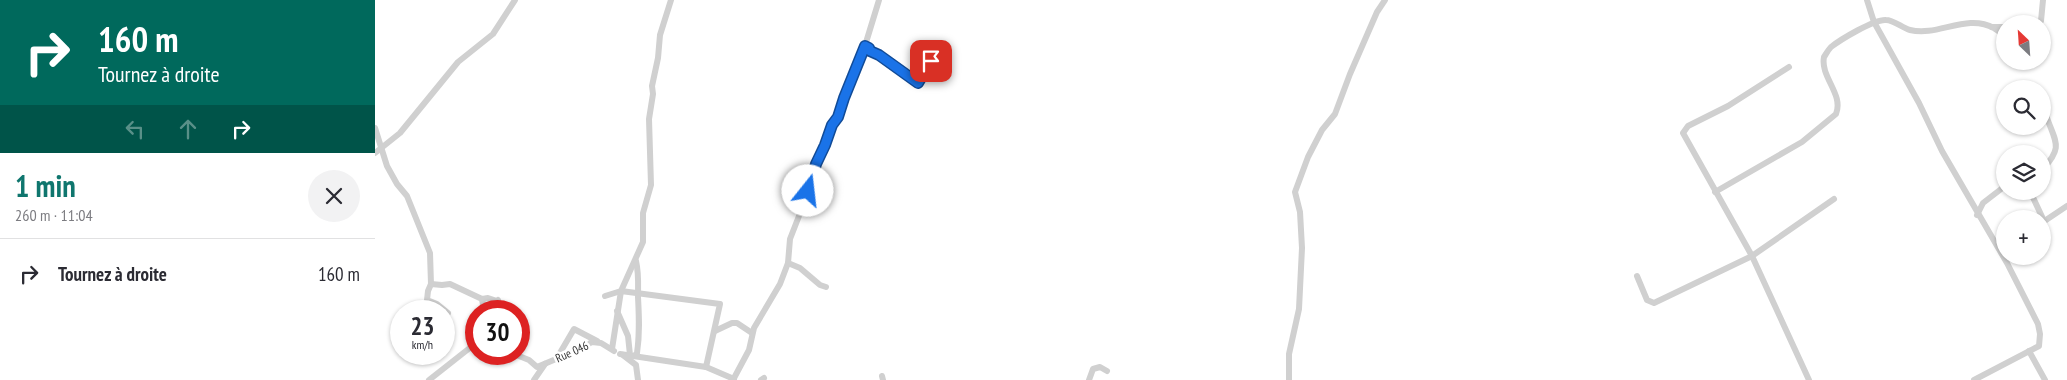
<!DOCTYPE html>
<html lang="fr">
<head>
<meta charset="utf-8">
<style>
  :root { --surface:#fff; --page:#f2f2f3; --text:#2b2b33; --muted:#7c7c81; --line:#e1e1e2; --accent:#0f766e }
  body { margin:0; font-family:"PT Sans Narrow",sans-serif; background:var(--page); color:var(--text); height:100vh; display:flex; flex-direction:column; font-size:19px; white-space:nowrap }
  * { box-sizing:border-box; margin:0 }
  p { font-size:16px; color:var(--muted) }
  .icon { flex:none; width:28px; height:28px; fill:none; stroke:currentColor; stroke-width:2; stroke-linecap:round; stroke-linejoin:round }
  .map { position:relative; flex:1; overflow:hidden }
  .details { display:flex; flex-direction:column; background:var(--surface); width:375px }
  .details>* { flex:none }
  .guide { background:#00695c; color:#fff; overflow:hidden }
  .needle { width:32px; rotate:335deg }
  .tools { position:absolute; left:1621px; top:15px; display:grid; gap:10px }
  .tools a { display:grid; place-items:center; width:55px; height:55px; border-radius:50%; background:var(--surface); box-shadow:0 1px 4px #0004; font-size:25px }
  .speed { position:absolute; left:15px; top:300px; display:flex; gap:10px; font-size:25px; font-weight:700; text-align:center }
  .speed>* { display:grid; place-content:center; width:65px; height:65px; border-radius:50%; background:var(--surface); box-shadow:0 1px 4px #0004; line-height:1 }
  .speed small { font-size:12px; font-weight:400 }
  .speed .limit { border:8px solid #d22; background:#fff; color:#111 }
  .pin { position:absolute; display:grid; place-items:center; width:42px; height:42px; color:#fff; margin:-21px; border-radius:10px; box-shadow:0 2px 8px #0006 }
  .me { position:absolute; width:55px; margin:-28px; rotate:16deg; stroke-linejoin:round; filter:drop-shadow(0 0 4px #0008) }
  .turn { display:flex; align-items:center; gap:18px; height:105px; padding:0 15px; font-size:22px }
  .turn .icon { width:65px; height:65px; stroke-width:2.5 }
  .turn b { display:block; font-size:35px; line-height:42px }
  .lanes { display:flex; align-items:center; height:48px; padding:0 15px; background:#0003; justify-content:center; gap:25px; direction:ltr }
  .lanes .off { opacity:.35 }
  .round { display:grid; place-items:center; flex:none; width:52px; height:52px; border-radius:26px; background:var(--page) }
  .overview { display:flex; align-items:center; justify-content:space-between; height:85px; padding:0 15px }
  h1 { font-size:30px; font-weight:700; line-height:38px; color:var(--accent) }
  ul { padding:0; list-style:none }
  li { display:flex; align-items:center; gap:15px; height:70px; padding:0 15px; border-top:1px solid var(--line) }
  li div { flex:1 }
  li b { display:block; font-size:19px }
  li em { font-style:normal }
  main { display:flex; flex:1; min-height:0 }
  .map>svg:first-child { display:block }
</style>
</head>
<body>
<main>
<section class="details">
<div class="guide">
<div class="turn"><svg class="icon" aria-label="right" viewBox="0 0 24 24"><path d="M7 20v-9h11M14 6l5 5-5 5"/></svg><div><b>160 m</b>Tournez à droite</div></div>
<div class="lanes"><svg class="icon off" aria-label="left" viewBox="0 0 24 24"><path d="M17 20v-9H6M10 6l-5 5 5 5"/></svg><svg class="icon off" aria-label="ahead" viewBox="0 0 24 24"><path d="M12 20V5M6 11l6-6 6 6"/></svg><svg class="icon" aria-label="right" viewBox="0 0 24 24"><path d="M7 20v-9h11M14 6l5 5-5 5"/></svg></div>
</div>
<div class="overview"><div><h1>1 min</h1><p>260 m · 11:04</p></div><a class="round"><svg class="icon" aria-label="close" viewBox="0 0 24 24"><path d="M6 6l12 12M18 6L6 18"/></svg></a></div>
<ul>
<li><svg class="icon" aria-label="right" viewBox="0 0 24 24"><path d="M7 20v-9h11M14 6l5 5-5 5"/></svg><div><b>Tournez à droite</b></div><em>160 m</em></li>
</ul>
</section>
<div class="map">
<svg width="1692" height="380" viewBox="0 0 1692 380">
  <rect width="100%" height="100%" fill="#fff"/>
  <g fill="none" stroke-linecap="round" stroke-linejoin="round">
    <g stroke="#d0d0d0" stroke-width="6">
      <polyline points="1492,0 1499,22 1544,103 1567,151 1632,263 1663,324 1665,334 1664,346 1599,380"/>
      <polyline points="1663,24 1666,21 1668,0"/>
      <polyline points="1617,27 1630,27"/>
      <polyline points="490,47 494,48 495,51 504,55 543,83 563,45"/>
      <polyline points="1636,61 1636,62"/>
      <polyline points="1414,67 1353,106 1313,126 1308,133 1377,256 1434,380"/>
      <polyline points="0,128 12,166 22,184 32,196 55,253 56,284 53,291 52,300 62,304 73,313"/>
      <polyline points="0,153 25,133 83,62 118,34 140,0"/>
      <path d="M1668 169C1688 147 1681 143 1672 118"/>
      <polyline points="1655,191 1669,221"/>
      <path d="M1340 192 1427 142 1461 114C1469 94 1445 77 1449 57 1451 54 1453 50 1456 47 1465 40 1499 19 1511 20 1519 20 1527 28 1535 30 1563 37 1591 13 1619 28 1623 31 1628 33 1630 38"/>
      <polyline points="1602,215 1608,203 1630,186"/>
      <polyline points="1668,222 1692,206"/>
      <polyline points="413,263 425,268 445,285 451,287"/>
      <polyline points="1262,276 1272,300 1279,303 1377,256 1459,199"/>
      <polyline points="56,284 67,285 75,284 107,299 113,298 122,301 123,300"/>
      <polyline points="230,296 246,291 268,242 268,213 276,185 274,119 278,94 277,86 283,58 285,35 296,0"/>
      <polyline points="107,299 108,305 113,311"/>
      <polyline points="242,311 253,336 255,355"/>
      <polyline points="340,331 357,323 362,323 377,333"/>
      <polyline points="237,349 246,291 345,304 331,367 245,354"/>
      <polyline points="1654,351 1670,380"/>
      <polyline points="139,354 154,360 162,367 205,349 217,342 226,343 239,351"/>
      <polyline points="248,355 261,365 263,380"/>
      <path d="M260 355 262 353C265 333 264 316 263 297 263 284 264 274 261 261"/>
      <polyline points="182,358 199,329 222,341"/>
      <polyline points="331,367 359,379"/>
      <polyline points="507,376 508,380"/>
      <polyline points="54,380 101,343"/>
      <polyline points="159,380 170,364"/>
      <polyline points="358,380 374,350 379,328 405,284 413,263 415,239 431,198 441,164 450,145 457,125 463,117 469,97 489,49 504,0"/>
      <polyline points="386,380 389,378"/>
      <polyline points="714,380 718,369 725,367 732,371"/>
      <polyline points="914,380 914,354 924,309 927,248 925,212 920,192 933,157 947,130 960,114 975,74 1002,12 1010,0"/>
    </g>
  </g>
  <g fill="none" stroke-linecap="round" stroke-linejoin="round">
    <g stroke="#114b97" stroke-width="12">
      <polyline id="route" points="433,191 441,164 450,145 457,125 463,117 469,98 490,46 494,48 495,51 504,55 543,83 556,61"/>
    </g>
    <use href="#route" stroke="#1a73e8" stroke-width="9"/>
  </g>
  <g text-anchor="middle" stroke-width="5" stroke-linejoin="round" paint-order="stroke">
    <g font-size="12" fill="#333" stroke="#fff">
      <text transform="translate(197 352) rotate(-24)" y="4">Rue 046</text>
    </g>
  </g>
</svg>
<div class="tools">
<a><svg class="needle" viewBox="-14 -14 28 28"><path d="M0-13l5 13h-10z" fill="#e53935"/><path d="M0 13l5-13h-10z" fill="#7c7c81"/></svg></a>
<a><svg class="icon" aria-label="search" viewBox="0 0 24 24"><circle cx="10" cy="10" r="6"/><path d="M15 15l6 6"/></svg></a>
<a><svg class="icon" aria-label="layers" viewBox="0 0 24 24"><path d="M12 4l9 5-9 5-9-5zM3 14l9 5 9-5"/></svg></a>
<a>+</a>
</div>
<div class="speed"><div>23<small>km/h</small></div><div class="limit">30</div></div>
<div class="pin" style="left:556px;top:61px;background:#d93025"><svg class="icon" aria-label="arrive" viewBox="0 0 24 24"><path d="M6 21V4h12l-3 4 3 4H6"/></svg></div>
<svg class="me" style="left:433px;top:191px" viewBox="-20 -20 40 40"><circle r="19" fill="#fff"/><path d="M0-13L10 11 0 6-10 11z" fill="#1a73e8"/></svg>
</div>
</main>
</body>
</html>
